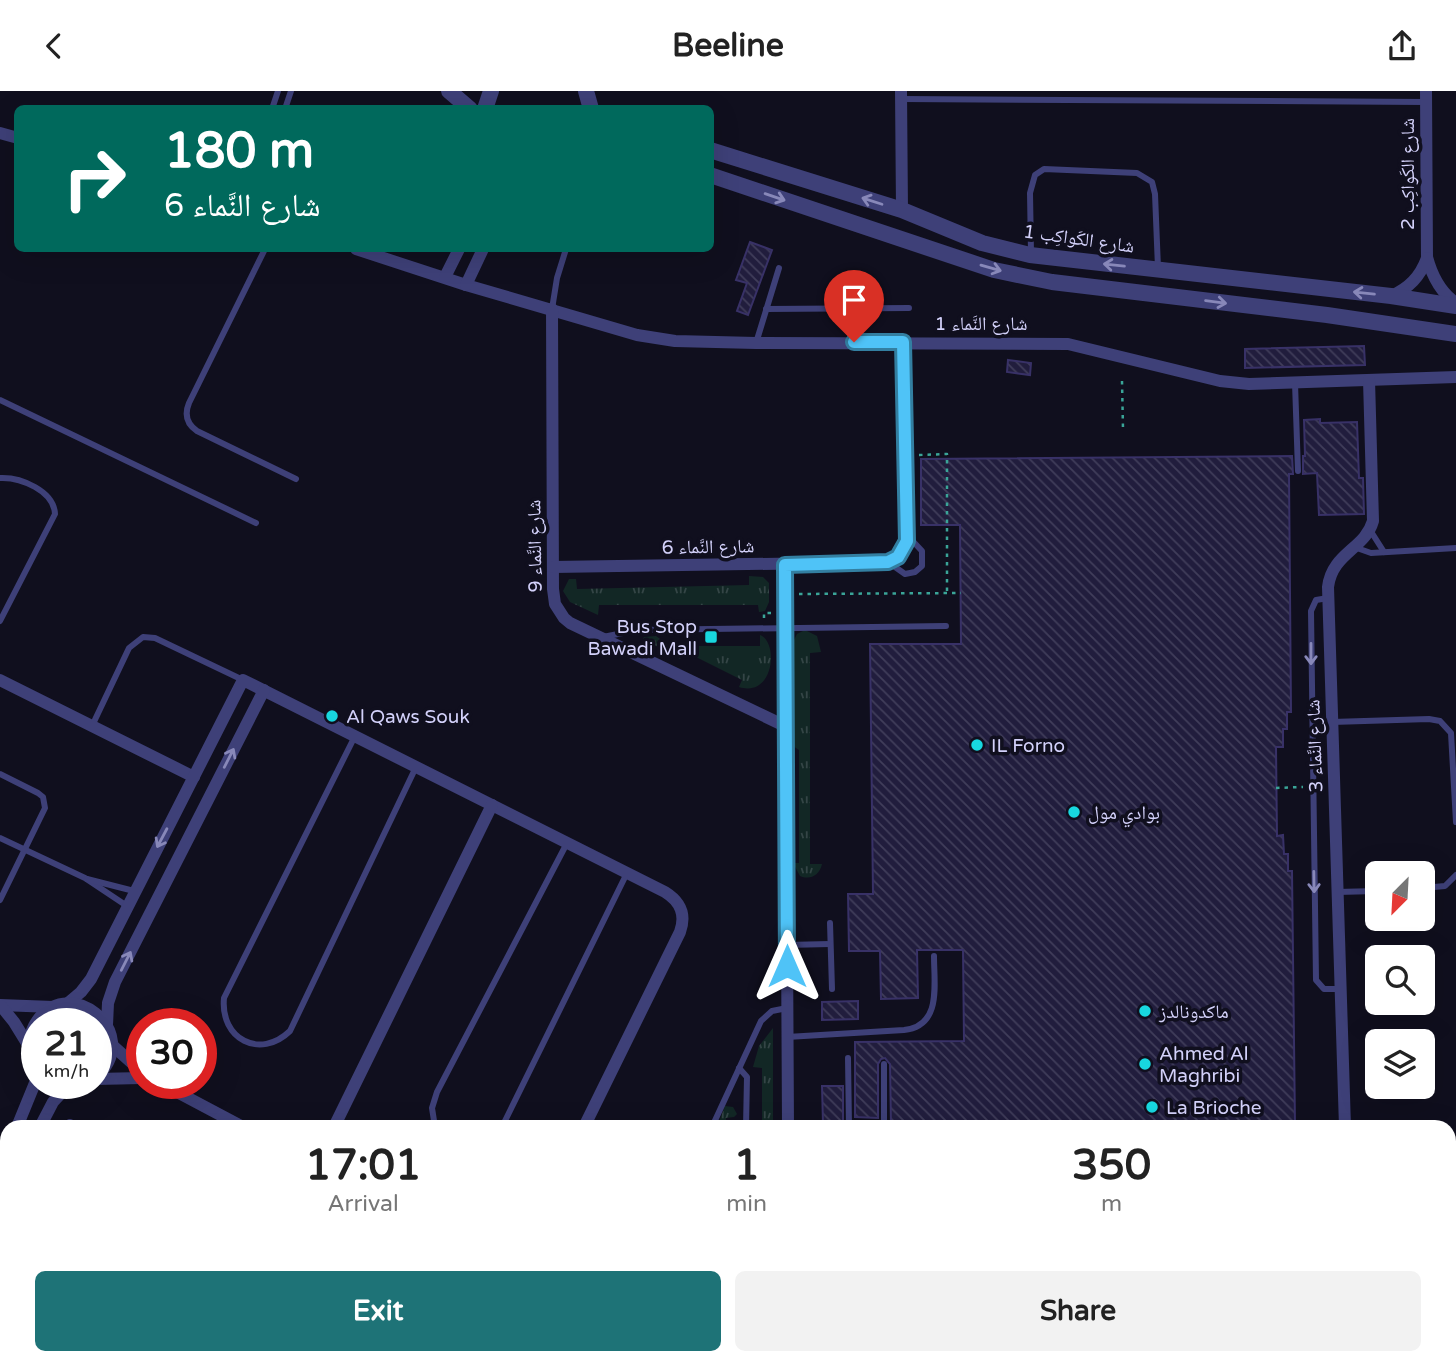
<!DOCTYPE html>
<html lang="en">
<head>
<meta charset="utf-8">
<style>
  :root { --surface:#fff; --page:#f2f2f2; --text:#222; --muted:#767676; --accent:#1e7377 }
  body { margin:0; font-family:"Varela Round","Noto Naskh Arabic",sans-serif; background:var(--page); color:var(--text); height:100vh; display:flex; flex-direction:column; font-size:26px; white-space:nowrap }
  * { box-sizing:border-box; margin:0 }
  p { font-size:23px; color:var(--muted) }
  .icon { flex:none; width:38px; height:38px; fill:none; stroke:currentColor; stroke-width:2; stroke-linecap:round; stroke-linejoin:round }
  .map { position:relative; flex:1; overflow:hidden }
  .details { position:absolute; left:0px; top:1029px; width:1456px; height:245px; display:flex; flex-direction:column; background:var(--surface); border-radius:21px 21px 0 0; box-shadow:0 7px 28px #0002 }
  .details>* { flex:none }
  .top-card { position:absolute; left:14px; top:14px; width:700px; height:147px; border-radius:10px; box-shadow:0 7px 28px #0002; background:#00695c; color:#fff; overflow:hidden }
  .needle { width:46px; rotate:204deg }
  .tools { position:absolute; left:1365px; top:770px; display:grid; gap:14px }
  .tools a { display:grid; place-items:center; width:70px; height:70px; border-radius:10px; background:var(--surface); box-shadow:0 7px 28px #0002; font-size:35px }
  .speed { position:absolute; left:21px; top:917px; display:flex; gap:14px; font-size:35px; font-weight:700; text-align:center }
  .speed>* { display:grid; place-content:center; width:91px; height:91px; border-radius:50%; background:var(--surface); box-shadow:0 7px 28px #0002; line-height:1 }
  .speed small { font-size:18px; font-weight:400 }
  .speed .limit { border:10px solid #d22; background:#fff; color:#111 }
  .pin { position:absolute; display:grid; place-items:center; width:60px; height:60px; color:#fff; margin:-72px -30px; border-radius:50% 50% 50% 0; rotate:-45deg; box-shadow:0 0 7px #0007 }
  .pin .icon { rotate:45deg }
  .me { position:absolute; width:77px; margin:-38px; rotate:0deg; stroke-linejoin:round; filter:drop-shadow(0 0 5px #0008) }
  .turn { display:flex; align-items:center; gap:24px; height:147px; padding:0 35px; font-size:32px }
  .turn .icon { width:91px; height:91px; stroke-width:2.5 }
  .turn b { display:block; font-size:49px; line-height:60px }
  .eta { display:flex; justify-content:space-evenly; align-items:center; height:119px; text-align:center }
  .eta b { font-size:42px; font-weight:700; line-height:49px }
  .cta { display:flex; gap:14px; margin-top:auto; padding:14px 35px }
  .cta a { flex:1; height:80px; border-radius:10px; background:var(--accent); color:#fff; font-size:28px; font-weight:700; line-height:80px; text-align:center }
  .cta a+a { background:var(--page); color:var(--text) }
  header { display:flex; justify-content:space-between; align-items:center; height:91px; padding:0 35px; background:var(--surface); font-size:32px; font-weight:700 }
  .map>svg:first-child { display:block }
</style>
</head>
<body>
<header><svg class="icon" aria-label="back" viewBox="0 0 24 24"><path d="M15 5l-7 7 7 7"/></svg>Beeline<svg class="icon" aria-label="share" viewBox="0 0 24 24"><path d="M12 15V3M7 8l5-5 5 5M5 13v7h14v-7"/></svg></header>
<div class="map">
<svg width="1456" height="1274" viewBox="0 0 1456 1274">
  <defs>
    <pattern id="grass-tufts" width="24" height="20" patternUnits="userSpaceOnUse" patternTransform="scale(1.75)"><rect width="24" height="20" fill="#122725"/><path d="M3 7l-1-3M5 7V3M7 7l1-3M15 17l-1-3M17 17v-4M19 17l1-3" fill="none" stroke="#344546"/></pattern>
    <pattern id="building-back-hatch" width="6" height="6" patternUnits="userSpaceOnUse" patternTransform="scale(1.75)"><rect width="6" height="6" fill="#211d3d"/><path d="M-1 5l2 2M0 0l6 6M5-1l2 2" fill="none" stroke="#403d5a"/></pattern>
  </defs>
  <rect width="100%" height="100%" fill="#100f1e"/>
  <g fill="url(#grass-tufts)">
    <polygon points="749,485 763,486 769,492 769,511 765,520 759,521 758,514 599,514 598,524 570,511 563,500 569,488 576,488 577,498 749,494"/>
    <path d="M805 539 817 545 821 561 810 562V773H822C819 785 810 789 800 785L793 772H799V659L793 655 791 555 797 543Z"/>
    <path d="M760 544C779 551 774 607 739 596L742 589 684 560 680 568 643 548 644 546 656 545 660 548 661 555H760Z"/>
    <polygon points="773,937 773,1036 762,1036 762,977 753,976 759,955"/>
    <polygon points="725,1015 733,1016 737,1023 734,1026 726,1027 726,1036 717,1036"/>
    <polygon points="734,1267 772,1267 768,1274 745,1274"/>
  </g>
  <g fill="url(#building-back-hatch)" stroke="#383167" stroke-width="2">
    <polygon points="750,151 772,159 748,224 737,220 747,192 736,189"/>
    <polygon points="1364,255 1365,274 1245,277 1245,258"/>
    <polygon points="1008,269 1031,272 1030,284 1007,281"/>
    <polygon points="1320,328 1320,332 1357,331 1359,387 1363,387 1364,423 1319,424 1317,382 1303,383 1303,365 1305,365 1304,329"/>
    <polygon points="1292,365 1293,383 1289,383 1291,621 1287,621 1287,638 1283,638 1283,656 1276,656 1277,745 1283,744 1284,763 1288,763 1288,780 1292,780 1295,1034 891,1036 890,973 885,967 881,968 878,973 878,1027 855,1026 855,951 964,950 963,859 917,859 918,907 881,908 880,860 849,860 848,803 873,803 870,553 961,553 960,434 921,434 921,368"/>
    <polygon points="858,910 858,928 822,929 822,911"/>
    <polygon points="822,995 843,995 843,1033 823,1033"/>
  </g>
  <g fill="none" stroke-linecap="round" stroke-linejoin="round">
    <g stroke="#3aa598" stroke-width="2.5" stroke-dasharray="3.5 5" stroke-linecap="butt">
      <polyline points="1122,290 1123,338"/>
      <polyline points="919,364 947,363 947,502"/>
      <polyline points="799,503 961,502"/>
      <polyline points="764,527 764,522 771,522 771,520"/>
      <polyline points="1276,697 1303,696"/>
    </g>
    <g stroke="#3e4078" stroke-width="6">
      <polyline points="901,8 1426,11"/>
      <polyline points="272,18 278,0"/>
      <polyline points="285,18 291,0"/>
      <path d="M265 158 189 312C184 324 187 333 197 340L296 388"/>
      <polyline points="1031,162 1030,102 1035,84 1044,78 1137,82 1152,91 1155,103 1158,177"/>
      <polyline points="552,218 557,187 566,158"/>
      <polyline points="766,218 909,217"/>
      <polyline points="756,252 779,177"/>
      <polyline points="1295,292 1298,380"/>
      <polyline points="0,309 256,432"/>
      <path d="M0 387C21 386 54 400 55 423L0 530"/>
      <polyline points="1370,439 1384,461"/>
      <polyline points="1354,456 1371,462 1456,457"/>
      <polyline points="888,471 905,483 915,481 922,475 922,460 907,444"/>
      <polyline points="1328,507 1316,509 1311,520 1316,889 1324,898 1340,898"/>
      <polyline points="603,546 638,539 946,535"/>
      <polyline points="1332,631 1429,628 1440,630 1451,642 1456,731"/>
      <polyline points="92,635 129,557 143,546 155,547 243,589"/>
      <path d="M355 645 224 907C220 948 260 969 290 940L416 676"/>
      <polyline points="0,683 38,702 43,706 45,717 0,809"/>
      <polyline points="0,747 85,787 127,815"/>
      <polyline points="87,788 134,800"/>
      <polyline points="1423,797 1445,795 1456,784"/>
      <polyline points="1337,801 1377,800"/>
      <polyline points="830,832 832,898"/>
      <polyline points="786,854 830,853"/>
      <path d="M787 946 904 939C942 935 934 894 934 865"/>
      <polyline points="848,967 849,1036"/>
      <polyline points="884,973 884,1036"/>
      <polyline points="739,977 747,986 746,1036"/>
      <polyline points="435,1036 432,1017 437,1001 567,752"/>
      <polyline points="502,1036 627,782"/>
      <polyline points="712,1036 761,930 772,920 787,917"/>
      <polyline points="1449,1216 1452,1208"/>
      <polyline points="952,1267 952,1274"/>
      <polyline points="1355,1267 1355,1274"/>
      <polyline points="122,1274 125,1267"/>
      <polyline points="298,1274 301,1267"/>
      <polyline points="387,1274 391,1267"/>
      <polyline points="827,1274 830,1267"/>
      <polyline points="1424,1274 1427,1267"/>
    </g>
    <g stroke="#3e4078" stroke-width="12">
      <polyline points="901,0 902,119"/>
      <path d="M1426 0 1427 166C1432 185 1440 201 1456 212"/>
      <polyline points="0,42 18,47"/>
      <polyline points="356,158 466,194 637,244 675,250 756,252 1068,253 1220,290 1249,293 1456,286"/>
      <polyline points="445,186 459,158"/>
      <polyline points="466,194 483,158"/>
      <path d="M1391 205C1409 197 1420 186 1427 167"/>
      <polyline points="552,218 553,498 555,513 564,527 570,532 785,635"/>
      <polyline points="785,474 788,1036"/>
      <path d="M553 476 888 471C900 466 906 457 907 444L903 251"/>
      <polyline points="0,589 194,686"/>
      <path d="M68 912 81 901 91 888 243 589 665 801C681 811 686 824 680 841L584 1036"/>
      <polyline points="0,914 53,916"/>
      <polyline points="1,915 14,931 30,957"/>
      <polyline points="107,934 108,912 115,891 264,599"/>
      <polyline points="112,954 142,981"/>
      <path d="M37 976C29 964 27 949 34 935 64 878 147 941 96 986"/>
      <polyline points="96,988 142,987"/>
      <polyline points="58,992 68,995 84,992"/>
      <polyline points="160,992 243,1036"/>
      <polyline points="17,1036 37,987"/>
      <polyline points="40,1036 53,1011 68,995"/>
      <polyline points="69,1036 70,1034"/>
      <polyline points="334,1036 492,714"/>
      <path d="M1345 1036 1328 496C1332 462 1365 458 1373 430L1369 289"/>
      <polyline points="0,1072 7,1057"/>
      <polyline points="0,1117 7,1103"/>
      <polyline points="0,1176 7,1162"/>
      <polyline points="0,1246 7,1250"/>
      <polyline points="39,1267 53,1274"/>
      <polyline points="663,1267 676,1274"/>
      <polyline points="700,1267 713,1274"/>
      <polyline points="790,1267 792,1274"/>
      <polyline points="217,1274 220,1267"/>
      <polyline points="467,1274 471,1267"/>
      <polyline points="1290,1274 1293,1267"/>
    </g>
    <g stroke="#3e4078" stroke-width="16">
      <polyline points="449,0 470,18"/>
      <polyline points="586,0 591,18"/>
      <polyline points="485,18 491,0"/>
      <polyline points="710,59 902,119 982,152 1030,164 1391,205 1456,215"/>
      <polyline points="710,84 994,179 1052,191 1327,224 1456,243"/>
    </g>
  </g>
  <defs><path id="oneway-shaft" d="M-6 0H5M1.5-3L5.5 0L1.5 3" fill="none" stroke-width="1.6" stroke-linecap="round" stroke-linejoin="round" transform="scale(1.75)"/></defs>
  <g stroke="#8888b9">
    <use href="#oneway-shaft" transform="translate(775 106) rotate(19)"/>
    <use href="#oneway-shaft" transform="translate(872 110) rotate(-162)"/>
    <use href="#oneway-shaft" transform="translate(1114 174) rotate(-174)"/>
    <use href="#oneway-shaft" transform="translate(991 177) rotate(16)"/>
    <use href="#oneway-shaft" transform="translate(1364 202) rotate(-174)"/>
    <use href="#oneway-shaft" transform="translate(1216 211) rotate(7)"/>
    <use href="#oneway-shaft" transform="translate(1311 563) rotate(90)"/>
    <use href="#oneway-shaft" transform="translate(229 667) rotate(-63)"/>
    <use href="#oneway-shaft" transform="translate(162 747) rotate(118)"/>
    <use href="#oneway-shaft" transform="translate(1314 791) rotate(89)"/>
    <use href="#oneway-shaft" transform="translate(126 870) rotate(-63)"/>
  </g>
  <g fill="none" stroke-linecap="round" stroke-linejoin="round">
    <g stroke="#337fa1" stroke-width="18">
      <polyline id="route" points="787,875 785,474 888,471 898,466 907,450 903,251 854,251"/>
    </g>
    <use href="#route" stroke="#4fc3f7" stroke-width="12"/>
  </g>
  <g fill="#18d7df" stroke="#100f1e" stroke-width="2.5">
    <rect x="704" y="539" width="14" height="14" rx="3.5"/>
    <circle cx="332" cy="625" r="7"/>
    <circle cx="977" cy="654" r="7"/>
    <circle cx="1074" cy="721" r="7"/>
    <circle cx="1145" cy="920" r="7"/>
    <circle cx="1145" cy="973" r="7"/>
    <circle cx="1152" cy="1016" r="7"/>
  </g>
  <g text-anchor="middle" stroke-width="7" stroke-linejoin="round" paint-order="stroke">
    <g font-size="19" fill="#d3d1fa" stroke="#100f1e">
      <text transform="translate(1407 83) rotate(-90)" y="7">شارع الكَواكِب 2</text>
      <text transform="translate(1079 147) rotate(8)" y="7">شارع الكَواكِب 1</text>
      <text x="981" y="239">شارع النَّماء 1</text>
      <text transform="translate(534 455) rotate(-91)" y="7">شارع النَّماء 9</text>
      <text transform="translate(708 455) rotate(-1)" y="7">شارع النَّماء 6</text>
      <text transform="translate(1314 655) rotate(-92)" y="7">شارع النَّماء 3</text>
    </g>
    <g font-size="19" fill="#d3d1fa" stroke="#100f1e" text-anchor="start">
      <text x="697" y="542" text-anchor="end">Bus Stop<tspan x="697" dy="22">Bawadi Mall</tspan></text>
      <text x="346" y="632">Al Qaws Souk</text>
      <text x="991" y="661">IL Forno</text>
      <text x="1088" y="728">بوادي مول</text>
      <text x="1159" y="927">ماكدونالدز</text>
      <text x="1159" y="969">Ahmed Al<tspan x="1159" dy="22">Maghribi</tspan></text>
      <text x="1166" y="1023">La Brioche</text>
    </g>
  </g>
</svg>
<div class="tools">
<a><svg class="needle" viewBox="-14 -14 28 28"><path d="M0-13l5 13h-10z" fill="#e53935"/><path d="M0 13l5-13h-10z" fill="#767676"/></svg></a>
<a><svg class="icon" aria-label="search" viewBox="0 0 24 24"><circle cx="10" cy="10" r="6"/><path d="M15 15l6 6"/></svg></a>
<a><svg class="icon" aria-label="layers" viewBox="0 0 24 24"><path d="M12 4l9 5-9 5-9-5zM3 14l9 5 9-5"/></svg></a>
</div>
<div class="speed"><div>21<small>km/h</small></div><div class="limit">30</div></div>
<div class="pin" style="left:854px;top:251px;background:#d93025"><svg class="icon" aria-label="arrive" viewBox="0 0 24 24"><path d="M6 21V4h12l-3 4 3 4H6"/></svg></div>
<svg class="me" style="left:787px;top:875px" viewBox="-20 -20 40 40"><path d="M0-17L14 15 0 8-14 15z" fill="#4fc3f7" stroke="#fff" stroke-width="4"/></svg>
<div class="top-card">
<div class="turn"><svg class="icon" aria-label="right" viewBox="0 0 24 24"><path d="M7 20v-9h11M14 6l5 5-5 5"/></svg><div><b>180 m</b>شارع النَّماء 6</div></div>
</div>
<section class="details">
<div class="eta">
<div><b>17:01</b><p>Arrival</p></div>
<div><b>1</b><p>min</p></div>
<div><b>350</b><p>m</p></div>
</div>
<div class="cta"><a>Exit</a><a>Share</a></div>
</section>
</div>
</body>
</html>
